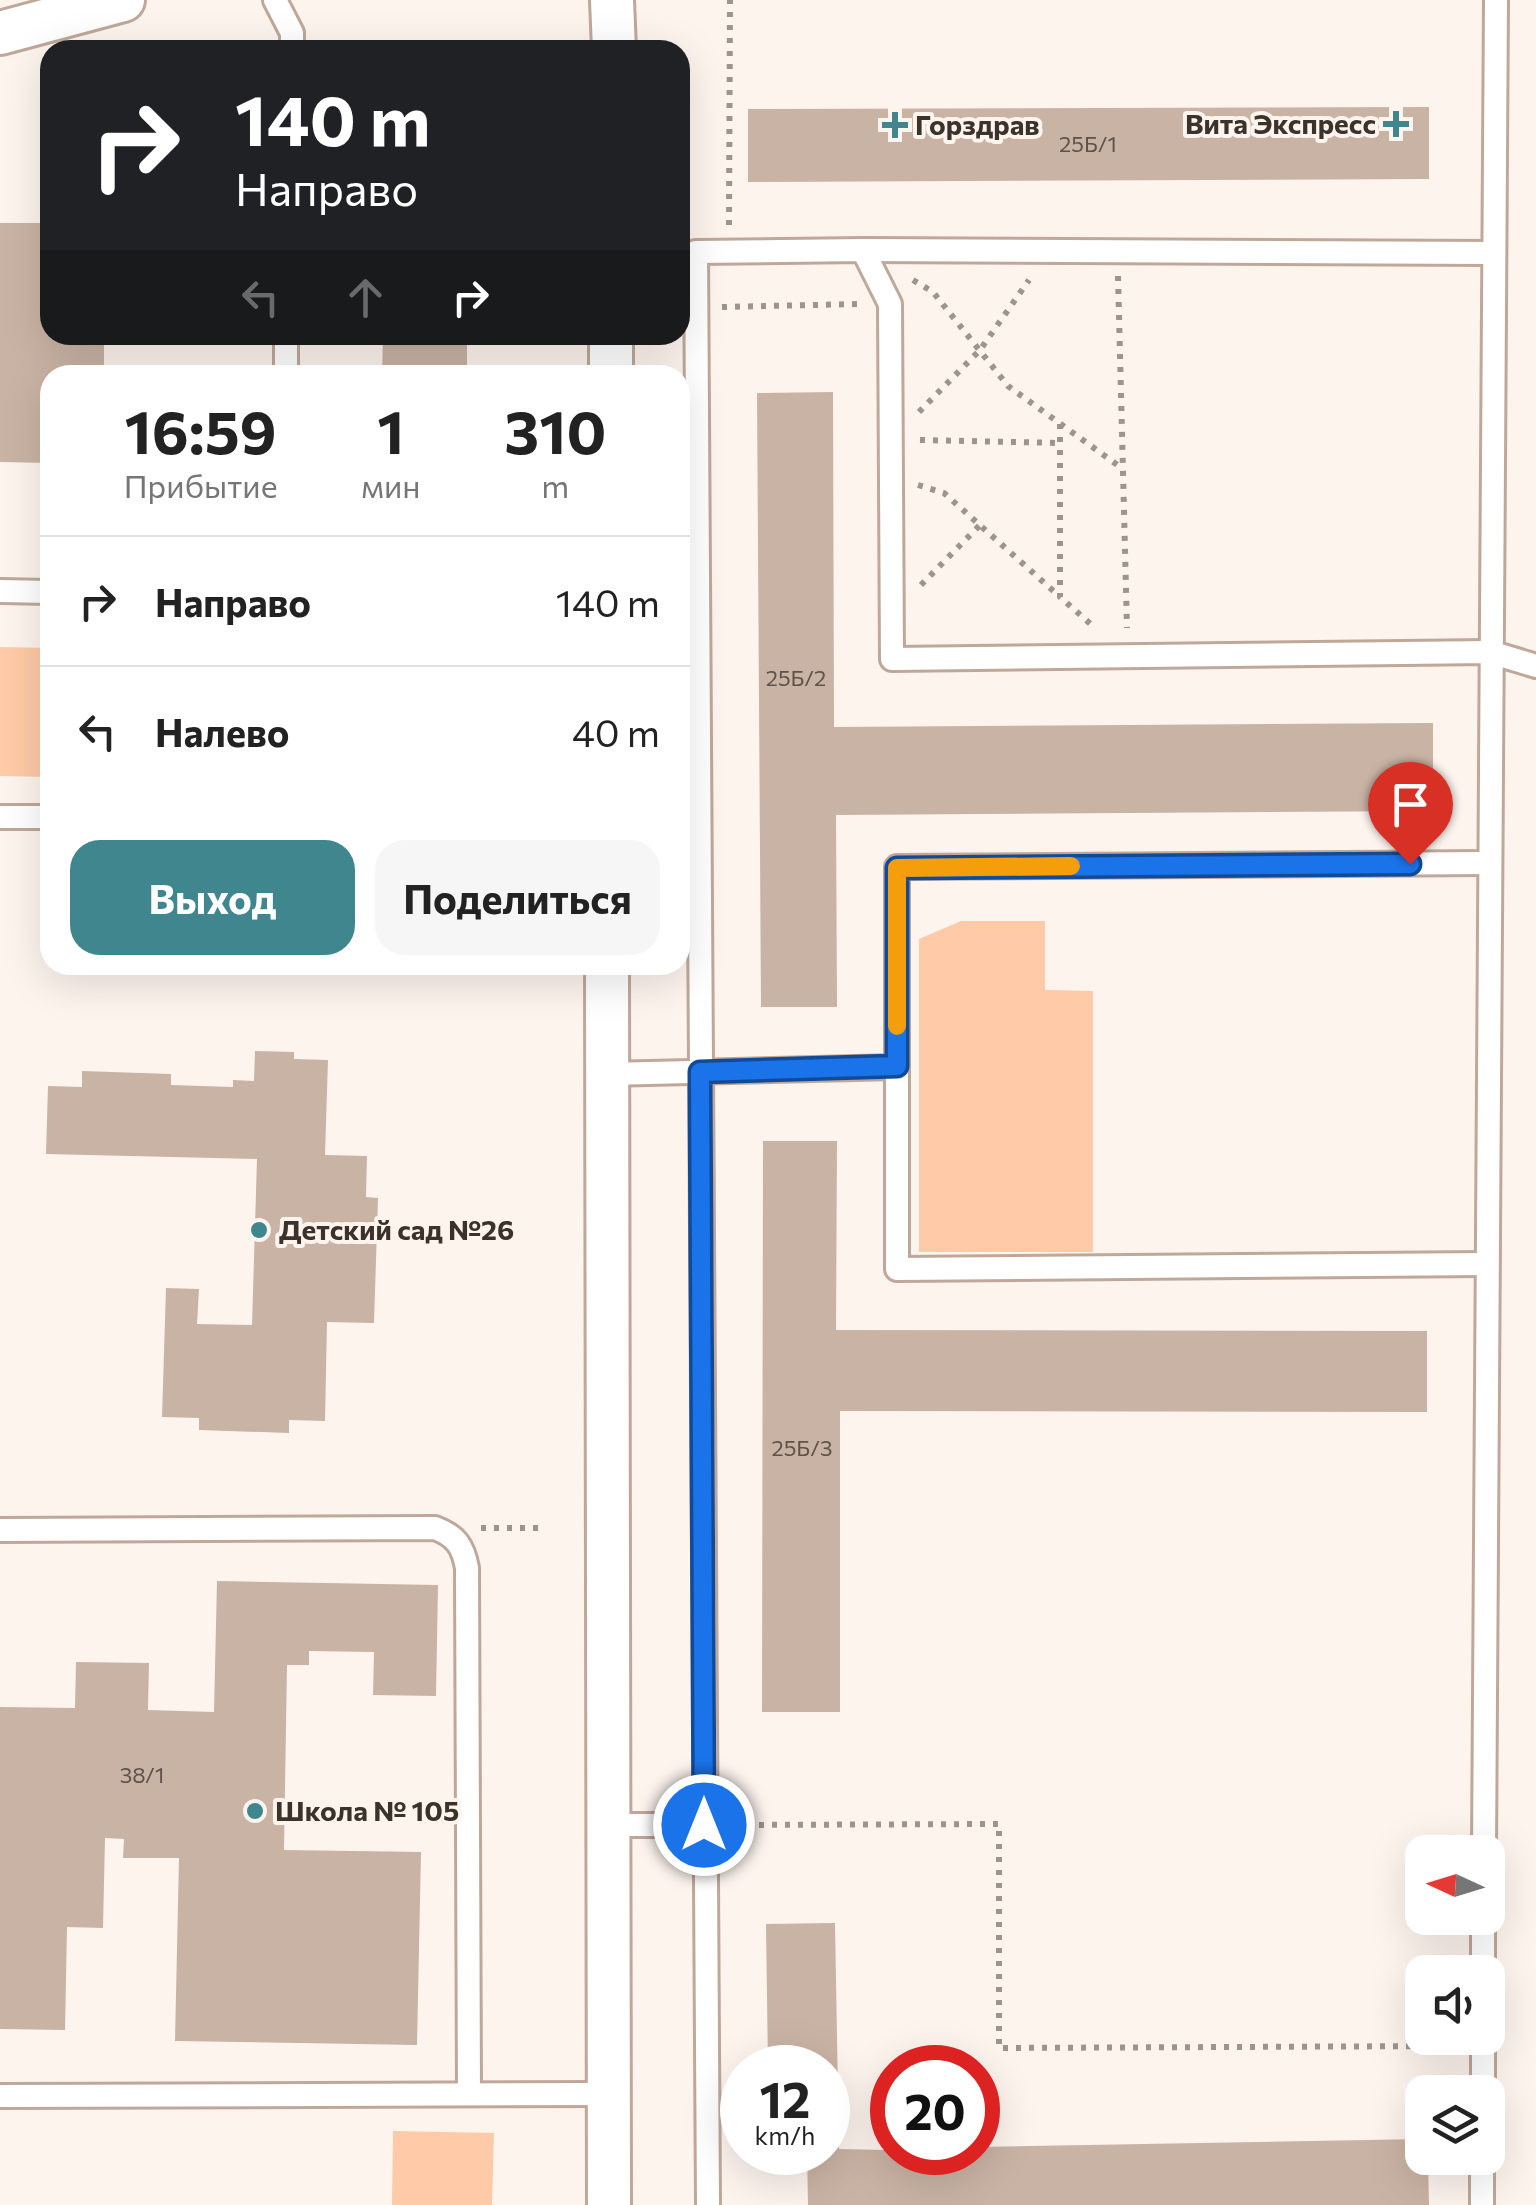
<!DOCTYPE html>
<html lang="ru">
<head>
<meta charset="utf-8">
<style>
  :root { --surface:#fff; --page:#f6f6f6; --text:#222; --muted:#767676; --line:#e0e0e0; --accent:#3f868e }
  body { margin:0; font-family:Commissioner,sans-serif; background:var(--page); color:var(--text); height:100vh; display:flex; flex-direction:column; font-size:38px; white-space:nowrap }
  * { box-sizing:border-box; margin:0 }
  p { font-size:32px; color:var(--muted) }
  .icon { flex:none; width:55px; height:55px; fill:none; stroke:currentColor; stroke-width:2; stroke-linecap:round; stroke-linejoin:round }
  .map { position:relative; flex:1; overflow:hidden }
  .panel { position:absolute; left:40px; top:365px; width:650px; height:610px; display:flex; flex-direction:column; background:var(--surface); border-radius:30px; box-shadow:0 10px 40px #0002 }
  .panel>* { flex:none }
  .top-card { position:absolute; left:40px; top:40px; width:650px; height:305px; border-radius:30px; box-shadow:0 10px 40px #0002; background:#202124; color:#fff; overflow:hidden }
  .needle { width:65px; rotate:274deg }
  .buttons { position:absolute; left:1405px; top:1835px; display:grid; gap:20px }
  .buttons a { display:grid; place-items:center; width:100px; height:100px; border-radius:20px; background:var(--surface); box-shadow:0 10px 40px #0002; font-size:50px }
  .speed { position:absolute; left:720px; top:2045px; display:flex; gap:20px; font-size:50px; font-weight:700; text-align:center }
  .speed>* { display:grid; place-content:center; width:130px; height:130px; border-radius:50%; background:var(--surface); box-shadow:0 10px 40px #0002; line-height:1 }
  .speed small { font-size:25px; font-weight:400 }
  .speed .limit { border:15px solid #d22; background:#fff; color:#111 }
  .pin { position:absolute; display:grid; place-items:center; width:85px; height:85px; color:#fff; margin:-102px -42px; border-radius:50% 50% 50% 0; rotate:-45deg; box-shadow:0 0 10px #0007 }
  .pin .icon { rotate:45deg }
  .me { position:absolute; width:110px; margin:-55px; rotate:0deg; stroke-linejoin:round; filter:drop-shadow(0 0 8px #0008) }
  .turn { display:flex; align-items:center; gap:35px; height:210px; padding:0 30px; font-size:45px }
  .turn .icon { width:130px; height:130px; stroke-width:2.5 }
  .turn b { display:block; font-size:70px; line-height:85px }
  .lanes { display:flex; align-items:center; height:95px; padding:0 30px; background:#0003; justify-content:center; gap:50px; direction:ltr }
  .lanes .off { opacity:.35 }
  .eta { display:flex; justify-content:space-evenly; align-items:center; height:170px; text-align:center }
  .eta b { font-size:60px; font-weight:700; line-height:70px }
  .cta { display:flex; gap:20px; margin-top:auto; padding:20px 30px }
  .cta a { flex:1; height:115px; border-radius:30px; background:var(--accent); color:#fff; font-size:40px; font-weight:700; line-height:115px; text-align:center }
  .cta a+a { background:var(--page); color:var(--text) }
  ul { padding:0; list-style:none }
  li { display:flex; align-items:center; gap:30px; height:130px; padding:0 30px; border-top:2px solid var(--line) }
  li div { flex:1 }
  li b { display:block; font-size:38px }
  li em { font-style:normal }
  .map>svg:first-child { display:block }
</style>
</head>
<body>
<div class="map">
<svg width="1536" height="2205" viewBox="0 0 1536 2205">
  <rect width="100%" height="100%" fill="#fdf4ee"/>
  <g fill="#fecaa7">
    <polygon points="0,647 50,648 50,777 0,776"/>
    <polygon points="961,921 1045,921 1045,990 1093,991 1093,1252 919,1252 919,939"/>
    <polygon points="393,2131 494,2133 492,2205 392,2205"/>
  </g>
  <g fill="#c9b3a4">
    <polygon points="1429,107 1429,179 748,182 748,109"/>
    <polygon points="0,223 50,223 50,335 104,335 104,375 50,375 50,463 0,462"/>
    <polygon points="383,335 467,335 467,375 382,375"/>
    <polygon points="833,392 834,727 1433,723 1433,811 836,815 837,1007 761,1007 757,393"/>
    <polygon points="255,1051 294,1052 294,1059 328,1060 325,1155 367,1156 366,1197 378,1198 374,1323 327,1322 325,1421 289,1420 289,1433 199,1430 199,1418 162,1417 166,1288 199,1289 197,1324 252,1325 257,1159 46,1154 48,1086 82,1087 82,1071 171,1074 171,1085 233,1087 233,1080 254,1081"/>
    <polygon points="763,1141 837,1141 836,1330 1427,1331 1427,1412 840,1411 840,1712 762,1712"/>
    <polygon points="217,1581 438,1585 436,1696 373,1695 374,1652 309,1651 309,1665 287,1665 284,1850 421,1852 417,2045 175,2041 179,1858 123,1858 124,1839 105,1838 103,1928 67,1927 65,2030 0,2029 0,1707 75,1708 76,1662 149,1663 148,1710 214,1712"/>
    <polygon points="835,1923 839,2149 978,2152 978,2147 1422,2139 1422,2158 1428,2158 1429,2205 808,2205 807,2152 828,2152 828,2068 768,2068 766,1924"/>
  </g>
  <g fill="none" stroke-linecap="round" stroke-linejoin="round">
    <g stroke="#bfa89a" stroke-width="28">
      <g id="lane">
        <polyline points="275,0 292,33 292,50"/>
        <polyline points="863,250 1493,253"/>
        <polyline points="286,375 286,335"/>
        <polyline points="0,591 50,592"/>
        <polyline points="0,817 50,817"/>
        <polyline points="607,1074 897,1067"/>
        <polyline points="1487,1264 897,1269 897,867 1489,863"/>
        <path d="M0 1530 435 1528C456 1536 463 1546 467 1568L469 2094"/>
        <polyline points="608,1825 704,1825"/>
        <polyline points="1484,1852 1496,0"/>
        <polyline points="1483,1972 1483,1918"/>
        <polyline points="1483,2092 1483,2038"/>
        <polyline points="0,2096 608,2094"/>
        <polyline points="708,2205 696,252 863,250 890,304 892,659 1490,652 1536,666"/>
        <polyline points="1482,2205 1482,2158"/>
      </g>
    </g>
    <g stroke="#bfa89a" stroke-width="48">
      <g id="street">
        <polyline points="612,0 614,50"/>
        <polyline points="0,33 123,0"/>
        <polyline points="611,375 611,335"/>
        <polyline points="607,965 609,2205"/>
      </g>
    </g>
    <g stroke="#9d948e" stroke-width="6" stroke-dasharray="5 8" stroke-linecap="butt">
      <polyline points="729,225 730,0"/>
      <polyline points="1118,276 1127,628"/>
      <polyline points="913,280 933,292 1008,386 1123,469"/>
      <polyline points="722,307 859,304"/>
      <polyline points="919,412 980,350 1029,280"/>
      <polyline points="1060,424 1060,597 1094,627"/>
      <polyline points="920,440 1060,443"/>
      <polyline points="918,485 944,493 1059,596"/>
      <polyline points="921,585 980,525"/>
      <polyline points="481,1528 546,1528"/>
      <polyline points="733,1825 999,1824 999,2048 1457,2046"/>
    </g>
    <use href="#lane" stroke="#fff" stroke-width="22"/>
    <use href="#street" stroke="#fff" stroke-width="42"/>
  </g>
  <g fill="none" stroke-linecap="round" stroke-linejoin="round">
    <g stroke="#114b97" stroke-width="25">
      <polyline id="route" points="704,1825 700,1072 897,1066 897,868 1410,864"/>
    </g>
    <use href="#route" stroke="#1a73e8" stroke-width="18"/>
    <polyline stroke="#f59e0b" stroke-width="18" points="897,1026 897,868 1071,866"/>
  </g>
  <g fill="#3f868e" stroke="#fdf4ee" stroke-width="4">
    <path d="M1391 109h10v10h10v10h-10v10h-10v-10h-10v-10h10z"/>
    <path d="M890 110h10v10h10v10h-10v10h-10v-10h-10v-10h10z"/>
    <circle cx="259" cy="1230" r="10"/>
    <circle cx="255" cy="1811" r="10"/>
  </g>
  <g text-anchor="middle" stroke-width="8" stroke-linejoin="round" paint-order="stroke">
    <g font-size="22" fill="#5e524a">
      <text x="1088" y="152">25Б/1</text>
      <text x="796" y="686">25Б/2</text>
      <text x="802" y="1456">25Б/3</text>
      <text x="142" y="1783">38/1</text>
    </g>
    <g font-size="28" font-weight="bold" fill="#3b322c" stroke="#fdf4ee" text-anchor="start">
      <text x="1376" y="134" text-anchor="end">Вита Экспресс</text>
      <text x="915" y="135">Горздрав</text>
      <text x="279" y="1240">Детский сад №26</text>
      <text x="275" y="1821">Школа № 105</text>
    </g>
  </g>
</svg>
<div class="buttons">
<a><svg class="needle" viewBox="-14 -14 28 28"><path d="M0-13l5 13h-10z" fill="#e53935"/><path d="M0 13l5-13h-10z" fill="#767676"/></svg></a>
<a><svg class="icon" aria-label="sound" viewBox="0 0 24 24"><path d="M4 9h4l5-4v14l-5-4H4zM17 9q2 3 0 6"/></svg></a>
<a><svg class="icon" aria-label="layers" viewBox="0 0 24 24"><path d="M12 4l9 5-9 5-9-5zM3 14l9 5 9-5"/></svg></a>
</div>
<div class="speed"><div>12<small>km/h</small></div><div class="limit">20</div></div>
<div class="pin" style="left:1410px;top:864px;background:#d93025"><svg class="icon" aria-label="arrive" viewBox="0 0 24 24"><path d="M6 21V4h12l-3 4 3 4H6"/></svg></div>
<svg class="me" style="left:704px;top:1825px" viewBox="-20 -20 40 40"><circle r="17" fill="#1a73e8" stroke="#fff" stroke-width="3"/><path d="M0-11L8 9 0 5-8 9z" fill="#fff"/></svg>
<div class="top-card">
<div class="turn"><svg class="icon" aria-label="right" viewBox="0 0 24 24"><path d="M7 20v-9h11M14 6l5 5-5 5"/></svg><div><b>140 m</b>Направо</div></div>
<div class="lanes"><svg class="icon off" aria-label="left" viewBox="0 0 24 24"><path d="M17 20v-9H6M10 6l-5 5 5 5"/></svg><svg class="icon off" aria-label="ahead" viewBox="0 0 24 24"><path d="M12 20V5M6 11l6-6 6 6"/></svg><svg class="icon" aria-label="right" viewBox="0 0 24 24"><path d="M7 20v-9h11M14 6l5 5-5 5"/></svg></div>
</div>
<section class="panel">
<div class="eta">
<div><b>16:59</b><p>Прибытие</p></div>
<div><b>1</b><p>мин</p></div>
<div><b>310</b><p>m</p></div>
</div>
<ul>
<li><svg class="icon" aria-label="right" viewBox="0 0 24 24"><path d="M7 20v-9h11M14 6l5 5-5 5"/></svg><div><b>Направо</b></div><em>140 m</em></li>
<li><svg class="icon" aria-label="left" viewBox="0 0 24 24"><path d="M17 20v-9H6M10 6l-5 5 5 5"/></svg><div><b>Налево</b></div><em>40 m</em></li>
</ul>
<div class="cta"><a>Выход</a><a>Поделиться</a></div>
</section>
</div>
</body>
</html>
